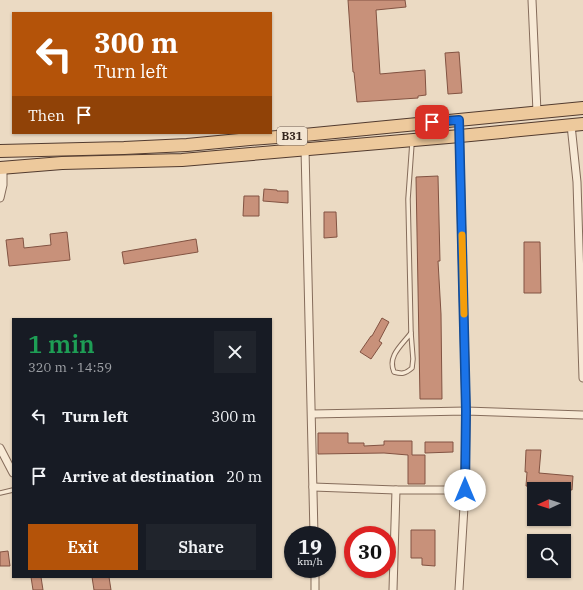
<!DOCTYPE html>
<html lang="en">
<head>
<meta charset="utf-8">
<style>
  :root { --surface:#171b24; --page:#20242c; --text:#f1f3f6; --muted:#9ea1a6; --accent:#b45309 }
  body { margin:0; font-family:"IBM Plex Serif",serif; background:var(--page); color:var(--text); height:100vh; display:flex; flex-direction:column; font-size:15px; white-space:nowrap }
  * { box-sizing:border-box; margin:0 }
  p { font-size:13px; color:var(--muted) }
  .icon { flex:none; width:22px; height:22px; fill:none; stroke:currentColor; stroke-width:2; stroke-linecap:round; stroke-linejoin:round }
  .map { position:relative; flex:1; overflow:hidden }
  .side { position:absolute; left:12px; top:318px; width:260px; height:260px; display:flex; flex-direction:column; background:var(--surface); border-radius:0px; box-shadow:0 1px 3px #0004 }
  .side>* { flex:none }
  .guide { position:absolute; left:12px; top:12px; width:260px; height:122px; border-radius:0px; box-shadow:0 1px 3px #0004; background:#b45309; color:#fff; overflow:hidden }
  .needle { width:26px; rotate:267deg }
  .buttons { position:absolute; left:527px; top:482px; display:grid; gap:8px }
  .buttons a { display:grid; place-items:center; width:44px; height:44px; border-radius:0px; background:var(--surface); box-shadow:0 1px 3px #0004; font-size:20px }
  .speed { position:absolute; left:284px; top:526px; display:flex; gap:8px; font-size:20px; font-weight:700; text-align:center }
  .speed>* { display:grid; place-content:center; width:52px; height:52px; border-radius:50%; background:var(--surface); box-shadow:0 1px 3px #0004; line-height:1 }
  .speed small { font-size:10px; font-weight:400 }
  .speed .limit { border:6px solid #d22; background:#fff; color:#111 }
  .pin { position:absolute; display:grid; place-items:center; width:34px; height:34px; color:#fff; margin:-17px; border-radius:8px; box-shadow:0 2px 6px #0006 }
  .me { position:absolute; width:44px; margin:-22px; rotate:0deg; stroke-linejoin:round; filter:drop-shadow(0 0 3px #0008) }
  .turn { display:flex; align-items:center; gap:14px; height:84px; padding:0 16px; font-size:18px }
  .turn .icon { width:52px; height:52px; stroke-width:2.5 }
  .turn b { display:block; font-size:28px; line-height:34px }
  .then { display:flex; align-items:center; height:38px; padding:0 16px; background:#0003; gap:8px; font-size:15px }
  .round { display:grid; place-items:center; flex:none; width:42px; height:42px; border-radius:0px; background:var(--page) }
  .headline { display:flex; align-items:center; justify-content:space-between; height:68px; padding:0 16px }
  h1 { font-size:24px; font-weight:600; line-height:30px; color:#1e9e55 }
  .button { display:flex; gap:8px; margin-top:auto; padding:8px 16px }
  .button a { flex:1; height:46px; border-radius:0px; background:var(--accent); color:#fff; font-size:16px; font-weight:600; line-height:46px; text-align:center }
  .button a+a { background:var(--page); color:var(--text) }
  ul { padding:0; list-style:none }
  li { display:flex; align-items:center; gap:12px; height:60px; padding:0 16px }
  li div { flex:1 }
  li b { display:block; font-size:15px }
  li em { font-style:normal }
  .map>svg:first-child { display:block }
</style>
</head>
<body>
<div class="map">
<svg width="583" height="590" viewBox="0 0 583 590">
  <rect width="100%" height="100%" fill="#ebdac3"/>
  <g fill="#c8917a" stroke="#825342">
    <polygon points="348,0 405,0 406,7 376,10 380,74 425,70 426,95 418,96 418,98 357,102 354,72 353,72"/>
    <polygon points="459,52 462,93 448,94 445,53"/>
    <polygon points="438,176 440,261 438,261 441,314 442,399 420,399 416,177"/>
    <polygon points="264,189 277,190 277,191 288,191 288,203 263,201"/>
    <polygon points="244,196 259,196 259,216 243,216"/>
    <polygon points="324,212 336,212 337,237 324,238"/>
    <polygon points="67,232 70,260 9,266 6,240 23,238 24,248 51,245 50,234"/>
    <polygon points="196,239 198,252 124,264 122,252"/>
    <polygon points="524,242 540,242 541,293 524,293"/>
    <polygon points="382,318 389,322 379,341 382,343 371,359 360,352 371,336 372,336"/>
    <polygon points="318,433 348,433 348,443 364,443 364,446 384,445 384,441 412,441 412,455 425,455 425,484 408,484 408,455 384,453 318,454"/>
    <polygon points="425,442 453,442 453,452 425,453"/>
    <polygon points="526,450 541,450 539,473 573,476 572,490 526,486 527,472 525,472"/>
    <polygon points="411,530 435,530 435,566 422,565 422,558 411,558"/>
    <polygon points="8,551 10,566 0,566 0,552"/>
    <polygon points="31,577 41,577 43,590 33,590"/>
    <polygon points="92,577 109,577 111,590 94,590"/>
  </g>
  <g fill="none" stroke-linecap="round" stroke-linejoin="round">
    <g stroke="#856c5b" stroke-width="5.5">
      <g id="lane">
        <polyline points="411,333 408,199 412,143"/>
        <path d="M411 333 413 359 412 368C405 374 402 374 394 372 387 356 402 345 411 333Z"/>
        <polyline points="0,493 13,490"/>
      </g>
    </g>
    <g stroke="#856c5b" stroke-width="9">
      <g id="street">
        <polyline points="532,0 537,112"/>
        <polyline points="571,125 577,182 583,378"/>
        <polyline points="305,149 314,535"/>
        <polyline points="0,198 3,185 3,168"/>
        <polyline points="312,414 466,411 583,415"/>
        <polyline points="0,448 13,473"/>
        <polyline points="313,487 396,490"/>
        <polyline points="315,569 315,590"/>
        <polyline points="393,590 396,490 465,490"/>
        <polyline points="459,590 465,490 466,411 459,120"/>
      </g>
    </g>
    <g stroke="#523b2f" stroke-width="14">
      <g id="primary">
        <polyline points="0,151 124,148 187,145 250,139 304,135 583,108"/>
        <polyline points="0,168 62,163 182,160 460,136 583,124"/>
      </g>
    </g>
    <use href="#lane" stroke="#f7e9d5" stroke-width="3.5"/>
    <use href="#street" stroke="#f7e9d5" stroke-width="7"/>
    <use href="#primary" stroke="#edc99c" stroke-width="12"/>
  </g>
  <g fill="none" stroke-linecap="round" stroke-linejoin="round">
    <g stroke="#114b97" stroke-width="10">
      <polyline id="route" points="432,122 459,120 466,411 465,490"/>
    </g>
    <use href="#route" stroke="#1a73e8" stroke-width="7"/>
    <polyline stroke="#f59e0b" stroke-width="7" points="462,235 464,314"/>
  </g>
  <g text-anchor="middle" stroke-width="4" stroke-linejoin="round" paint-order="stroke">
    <rect fill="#f3e5d2" stroke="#6e5f54" stroke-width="1" x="277" y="127" width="30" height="18" rx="3"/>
    <g font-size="11" font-weight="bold" fill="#35261e">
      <text x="292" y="140">B31</text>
    </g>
  </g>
</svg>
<div class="buttons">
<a><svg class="needle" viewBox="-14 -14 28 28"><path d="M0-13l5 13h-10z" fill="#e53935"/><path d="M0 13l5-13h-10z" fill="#9ea1a6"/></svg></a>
<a><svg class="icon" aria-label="search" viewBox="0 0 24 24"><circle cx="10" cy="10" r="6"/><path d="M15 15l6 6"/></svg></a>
</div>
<div class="speed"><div>19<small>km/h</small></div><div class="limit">30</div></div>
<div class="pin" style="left:432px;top:122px;background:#d93025"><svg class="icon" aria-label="arrive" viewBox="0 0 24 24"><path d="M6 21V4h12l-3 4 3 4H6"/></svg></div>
<svg class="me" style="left:465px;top:490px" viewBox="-20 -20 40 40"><circle r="19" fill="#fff"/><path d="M0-13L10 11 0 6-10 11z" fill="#1a73e8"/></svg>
<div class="guide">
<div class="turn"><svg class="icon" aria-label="left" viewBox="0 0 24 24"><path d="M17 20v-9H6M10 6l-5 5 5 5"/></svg><div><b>300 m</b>Turn left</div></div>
<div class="then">Then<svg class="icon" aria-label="arrive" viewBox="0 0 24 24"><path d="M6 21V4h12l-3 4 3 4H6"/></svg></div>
</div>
<section class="side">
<div class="headline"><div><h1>1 min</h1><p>320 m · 14:59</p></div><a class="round"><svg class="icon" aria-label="close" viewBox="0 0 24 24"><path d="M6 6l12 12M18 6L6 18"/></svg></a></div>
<ul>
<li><svg class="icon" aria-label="left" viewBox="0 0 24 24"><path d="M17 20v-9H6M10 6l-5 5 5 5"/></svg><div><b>Turn left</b></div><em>300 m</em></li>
<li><svg class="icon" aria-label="arrive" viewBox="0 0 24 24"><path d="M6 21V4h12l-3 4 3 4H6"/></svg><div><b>Arrive at destination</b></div><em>20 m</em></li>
</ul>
<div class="button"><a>Exit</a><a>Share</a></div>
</section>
</div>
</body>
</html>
